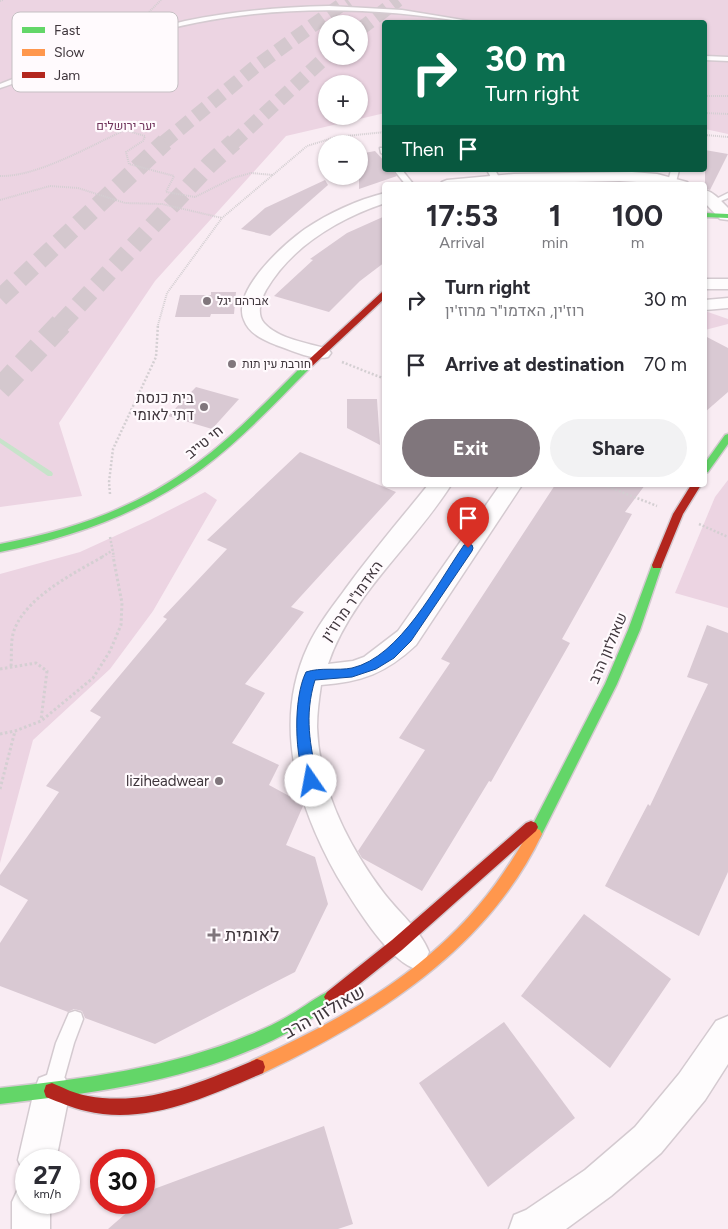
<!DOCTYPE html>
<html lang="en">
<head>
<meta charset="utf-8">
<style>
  :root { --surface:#fff; --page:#f2f2f3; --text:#2b2b33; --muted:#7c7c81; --accent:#80767c }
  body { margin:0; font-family:Figtree,Heebo,sans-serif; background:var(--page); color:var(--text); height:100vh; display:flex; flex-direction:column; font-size:19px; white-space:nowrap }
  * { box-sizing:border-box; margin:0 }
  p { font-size:16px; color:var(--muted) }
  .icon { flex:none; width:28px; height:28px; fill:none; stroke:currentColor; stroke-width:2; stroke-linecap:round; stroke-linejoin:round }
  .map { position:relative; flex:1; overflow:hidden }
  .details { position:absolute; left:382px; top:182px; width:325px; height:305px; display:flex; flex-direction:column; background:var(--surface); border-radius:5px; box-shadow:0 1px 4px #0004 }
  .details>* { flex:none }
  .top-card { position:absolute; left:382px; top:20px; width:325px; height:152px; border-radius:5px; box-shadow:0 1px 4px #0004; background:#0b6e4f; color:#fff; overflow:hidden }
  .controls { position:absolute; left:318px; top:15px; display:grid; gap:10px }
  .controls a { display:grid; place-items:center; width:50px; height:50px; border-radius:50%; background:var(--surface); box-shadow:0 1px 4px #0004; font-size:25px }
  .speed { position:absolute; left:15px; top:1149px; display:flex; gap:10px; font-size:25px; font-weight:700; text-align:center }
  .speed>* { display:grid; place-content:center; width:65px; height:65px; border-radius:50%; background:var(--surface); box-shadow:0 1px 4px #0004; line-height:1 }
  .speed small { font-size:12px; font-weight:400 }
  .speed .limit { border:8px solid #d22; background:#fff; color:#111 }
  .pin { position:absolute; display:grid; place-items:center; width:42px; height:42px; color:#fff; margin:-51px -21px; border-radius:50% 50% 50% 0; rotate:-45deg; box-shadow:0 0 5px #0007 }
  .pin .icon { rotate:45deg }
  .me { position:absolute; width:55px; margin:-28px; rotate:348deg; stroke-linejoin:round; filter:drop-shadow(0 0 4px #0008) }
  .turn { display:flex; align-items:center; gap:18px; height:105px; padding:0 20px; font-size:22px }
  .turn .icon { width:65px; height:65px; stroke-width:2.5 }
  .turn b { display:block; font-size:35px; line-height:42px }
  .then { display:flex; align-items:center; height:48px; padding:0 20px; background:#0003; gap:10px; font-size:19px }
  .eta { display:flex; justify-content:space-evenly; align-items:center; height:85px; text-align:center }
  .eta b { font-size:30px; font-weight:700; line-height:35px }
  .action { display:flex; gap:10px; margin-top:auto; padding:10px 20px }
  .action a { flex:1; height:58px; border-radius:30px; background:var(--accent); color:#fff; font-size:20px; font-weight:700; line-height:58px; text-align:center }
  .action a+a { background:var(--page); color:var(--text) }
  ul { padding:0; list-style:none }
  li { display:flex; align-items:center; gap:15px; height:65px; padding:0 20px }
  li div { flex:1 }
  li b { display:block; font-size:19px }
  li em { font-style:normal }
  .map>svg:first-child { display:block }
</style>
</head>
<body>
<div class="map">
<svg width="728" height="1229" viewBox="0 0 728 1229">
  <rect width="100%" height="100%" fill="#f9ecf3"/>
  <g fill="#ecd4e2" fill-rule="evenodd">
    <path d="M0 0H728V134L705 129V22H385V113L286 136 155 281 59 423 82 496 0 507ZM326 24H359V56H326ZM326 84H359V116H326Z"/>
    <polygon points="705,311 728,319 728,324 705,330"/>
    <polygon points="728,480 728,608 675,593 715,497"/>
    <polygon points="205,492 217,500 153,611 110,669 33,740 0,863 0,574 80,552 150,520"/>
  </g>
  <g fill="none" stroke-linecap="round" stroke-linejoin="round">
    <polygon fill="#c7e3ca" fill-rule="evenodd" points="0,438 52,472 53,474 52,476 48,476 0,443"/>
  </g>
  <g fill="#d9c9d3">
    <polygon points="705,150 728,154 710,190 705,188"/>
    <polygon points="375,151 385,162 385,170 392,170 397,176 359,189 359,154"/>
    <polygon points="325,180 328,185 270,236 241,229 265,208"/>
    <polygon points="385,216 385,262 360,281 329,312 274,296 313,260 310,259 347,233"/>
    <polygon points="211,292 236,292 234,314 211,314 210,317 175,317 180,295 211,295"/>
    <polygon points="705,336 728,348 728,392 705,412"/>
    <polygon points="196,387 239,399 212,429 168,416"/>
    <polygon points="347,399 377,399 380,445 347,428"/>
    <polygon points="300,452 396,492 291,607 304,612 245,684 265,693 232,743 279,765 269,785 302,803 303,806 286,845 315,857 328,904 295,972 155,1044 85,1018 82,1011 74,1009 68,1012 0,986 0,943 28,900 0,885 0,875 59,792 46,786 101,717 90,711 167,619 163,617 227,549 207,540"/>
    <polygon points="555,485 645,485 625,512 632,514 562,639 570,643 491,782 489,781 422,891 362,858 358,851 425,750 399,738 450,663 441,659"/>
    <polygon points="707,625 728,633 728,872 699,936 605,886 648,804 650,806 708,684 687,677"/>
    <polygon points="584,914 671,979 610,1068 521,996"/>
    <polygon points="504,1022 575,1118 488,1187 419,1083"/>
    <polygon points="324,1126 353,1224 338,1229 108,1229 139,1202 144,1202 144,1198 154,1189"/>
  </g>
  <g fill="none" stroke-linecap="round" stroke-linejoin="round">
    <g stroke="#d4c8ce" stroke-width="14" stroke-dasharray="14 7" stroke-linecap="butt">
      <polyline points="359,30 398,0"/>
      <polyline points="163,143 255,67 348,0"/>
      <polyline points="233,143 327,56"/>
    </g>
    <g stroke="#d4c8ce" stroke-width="18" stroke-dasharray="18 9" stroke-linecap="butt">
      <polyline points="0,298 165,142"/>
      <polyline points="60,325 210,164 234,142"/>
    </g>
    <polyline stroke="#d4c8ce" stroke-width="23" stroke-dasharray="23 11" stroke-linecap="butt" points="0,389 61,324"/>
    <g stroke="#d4cad0" stroke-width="3">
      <g id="lane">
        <path d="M329 6 402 10 475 22H465C356 4 245 5 139 37 108 47 79 57 49 69 33 75 17 83 0 88V84C61 60 121 36 185 21 233 11 281 7 329 6Z"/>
        <polygon points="705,56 728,57 728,61 705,60"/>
        <polygon points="380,148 385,148 385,155 381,153"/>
        <polygon points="394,170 402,170 414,185 406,185"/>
        <polygon points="487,170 495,170 500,179 499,181 493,181"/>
        <polygon points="671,170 679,170 676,182 672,184 668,182"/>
        <polygon points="728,193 728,198 714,204 710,202"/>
        <polygon points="75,1011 81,1013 83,1019 74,1043 62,1086 59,1092 53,1095 47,1092 44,1086 56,1043 69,1013"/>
      </g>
    </g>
    <g stroke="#d4cad0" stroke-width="3">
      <g id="street">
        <polygon points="632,172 657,174 687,182 690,185 619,181 439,185 442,182 447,180 514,174"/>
        <path d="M705 190C715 193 721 201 728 208V220L720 219 705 203Z"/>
        <path d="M385 193V203C338 219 292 246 266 290 261 299 256 314 264 323 278 339 308 343 328 349L331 353 328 357C313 361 291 350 276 345 264 340 249 334 244 320 231 291 284 244 305 229 329 213 357 200 385 193Z"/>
        <rect x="705" y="279" width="23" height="10"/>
        <polygon points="728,298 728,308 705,310 705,300"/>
        <path d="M428 485H451C413 545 351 595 328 664L353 661 364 657 398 631 500 485H522L416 645C386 673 362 682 321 685 319 698 317 713 317 727 319 787 347 844 383 892 397 911 420 929 429 952L424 963 413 968C385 956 353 902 337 876 297 805 272 723 308 646 317 627 329 611 341 595 368 557 399 521 428 485Z"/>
        <polygon points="728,1016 728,1064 705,1100 661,1153 611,1196 566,1229 509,1229 514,1215 526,1210 585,1170 635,1127 679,1074 716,1021"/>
        <polygon points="52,1073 65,1078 70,1091 56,1160 26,1160 26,1174 24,1173 18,1160 34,1091 39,1078"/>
        <polygon points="26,1185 26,1202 50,1202 50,1229 12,1229 12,1202 18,1189"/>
      </g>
    </g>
    <g stroke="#d4cad0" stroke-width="3">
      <g id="fast">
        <polygon points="705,213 728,214 728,218 705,217"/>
        <path d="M306 364 309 365V369C275 403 242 439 203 468 142 513 74 537 0 552V544C73 530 136 508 196 464 235 435 269 399 303 365Z"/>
        <polygon points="728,434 728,444 708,472 705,473 705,463 725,435"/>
        <polygon points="657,561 662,565 640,630 617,684 540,838 535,840 530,838 528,834 530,830 605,684 628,630 652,565"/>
        <path d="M332 990 337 992 340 997 337 1002C312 1019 286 1035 258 1047 176 1083 88 1094 0 1104V1088C84 1079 170 1068 249 1035 262 1030 277 1023 290 1015 304 1007 317 996 332 990Z"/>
      </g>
    </g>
    <g stroke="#d4cad0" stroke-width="3">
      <path id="slow" d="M535 828 540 830 542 834C487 950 374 1020 263 1073L257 1075 251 1073 249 1067 251 1061C335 1023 419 977 479 905 499 882 515 856 530 830Z"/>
    </g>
    <g stroke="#d4cad0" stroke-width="3">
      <g id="jam">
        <polygon points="382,292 385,292 385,298 309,369 303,369 303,365"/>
        <polygon points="691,485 701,485 683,514 662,565 661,568 653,568 652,565 673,514"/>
        <polygon points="531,821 536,823 538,827 536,831 402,950 337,1002 332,1004 327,1002 324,997 327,992 392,940 526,823"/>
        <path d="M257 1059 263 1061 265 1067 263 1073C209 1096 146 1126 86 1111 72 1108 59 1102 46 1097L44 1091 46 1085 52 1083C64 1088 75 1094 88 1096 147 1107 204 1081 257 1059Z"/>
      </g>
    </g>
    <g stroke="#d4cfd2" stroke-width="2" stroke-dasharray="1 1" stroke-linecap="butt">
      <polyline points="0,1 3,0"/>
      <polyline points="142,19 161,0"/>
      <polyline points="705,96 728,96"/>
      <polyline points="705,113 728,114"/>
      <polyline points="705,135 728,137"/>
      <path d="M0 176C37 177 90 146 125 130L145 136 143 141 126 152 129 164 174 176 166 192 195 197 233 178 251 173 273 175"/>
      <polyline points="0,200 50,186 78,188 125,203 162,204 222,218"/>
      <polyline points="158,325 167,293 222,218 307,146 336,137 385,132"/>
    </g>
    <g stroke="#d4cfd2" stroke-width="2.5" stroke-dasharray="2 2" stroke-linecap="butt">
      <polyline points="342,362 385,379"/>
      <polyline points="604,485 657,506"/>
      <polyline points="110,494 109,482 113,449 156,357 158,324"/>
      <polyline points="699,524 728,537"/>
      <polyline points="110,537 114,557"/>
      <polyline points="102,557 113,550"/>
    </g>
    <g stroke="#d4cfd2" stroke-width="3" stroke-dasharray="2.5 2.5" stroke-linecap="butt">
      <path d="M11 666C12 654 10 639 15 628 28 596 76 572 104 556"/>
      <polyline points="0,669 36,663 47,671 41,720"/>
      <polyline points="0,734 15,731 41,721 93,678 110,651 121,625 122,603 113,556"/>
      <polyline points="0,789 15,731"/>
    </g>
    <use href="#lane" fill="#fefcfd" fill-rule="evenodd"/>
    <use href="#street" fill="#fefcfd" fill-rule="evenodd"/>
    <use href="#fast" fill="#63d668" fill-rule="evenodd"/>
    <use href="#slow" fill="#ff974d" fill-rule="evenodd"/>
    <use href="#jam" fill="#b3261e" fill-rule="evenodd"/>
  </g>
  <path fill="#1a73e8" stroke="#114b97" d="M468 544 472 545 473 548 472 551 411 641 394 658 376 669 352 677 315 680C304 716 310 745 318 781L316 785 311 787 307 785C294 758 293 698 306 672 321 667 337 671 352 668 400 657 437 584 464 545Z"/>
  <g fill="#80767c" stroke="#fffafd" stroke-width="2">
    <circle cx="207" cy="301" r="5"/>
    <circle cx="232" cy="364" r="5"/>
    <circle cx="204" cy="407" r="5"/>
    <circle cx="219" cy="781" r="5"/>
    <path d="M211.5 927.5h5v5h5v5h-5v5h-5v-5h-5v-5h5z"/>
  </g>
  <g text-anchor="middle" stroke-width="4.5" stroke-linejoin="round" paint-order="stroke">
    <g font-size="12" fill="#70335b" stroke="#fffafd">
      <text x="126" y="130">יער ירושלים</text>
    </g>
    <g font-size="12" fill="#3f363c" stroke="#fffafd" text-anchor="start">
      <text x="217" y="305">אברהם יגל</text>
      <text x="242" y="368">חורבת עין תות</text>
    </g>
    <g font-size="15" fill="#3f363c" stroke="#fffafd" text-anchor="end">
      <text x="194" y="403">בית כנסת<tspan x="194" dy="17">דתי לאומי</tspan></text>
      <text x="209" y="786">liziheadwear</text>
    </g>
    <g font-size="15" fill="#3f363c" stroke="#fffafd">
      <text transform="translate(204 442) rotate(-39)" y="5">חי טייב</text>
      <text transform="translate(352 601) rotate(-55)" y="5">האדמו"ר מרוז'ין</text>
      <text transform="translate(608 648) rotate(-67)" y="5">שאולזון הרב</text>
    </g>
    <g font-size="18" fill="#3f363c" stroke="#fffafd" text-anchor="start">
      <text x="225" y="941">לאומית</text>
    </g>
    <g font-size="18" fill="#3f363c" stroke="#fffafd">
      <text transform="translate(324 1012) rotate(-29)" y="6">שאולזון הרב</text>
    </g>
  </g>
  <rect x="12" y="12" width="166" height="80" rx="8" fill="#fffafd" stroke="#c5bfc3" stroke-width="1"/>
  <rect x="22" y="27" width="23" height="6" fill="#63d668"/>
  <rect x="22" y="49" width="23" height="7" fill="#ff974d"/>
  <rect x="22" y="72" width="23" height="6" fill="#b3261e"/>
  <g font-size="14" fill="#3f363c">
    <text x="54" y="35">Fast</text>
    <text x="54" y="57">Slow</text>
    <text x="54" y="80">Jam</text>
  </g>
</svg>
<div class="controls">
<a><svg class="icon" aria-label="search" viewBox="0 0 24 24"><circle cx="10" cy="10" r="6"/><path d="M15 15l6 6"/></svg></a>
<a>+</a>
<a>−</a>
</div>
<div class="speed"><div>27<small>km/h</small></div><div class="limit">30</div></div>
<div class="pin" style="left:468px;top:548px;background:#d93025"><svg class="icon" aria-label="arrive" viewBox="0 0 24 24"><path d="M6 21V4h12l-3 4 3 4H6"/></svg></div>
<svg class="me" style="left:311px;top:781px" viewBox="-20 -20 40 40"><circle r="19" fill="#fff"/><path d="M0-13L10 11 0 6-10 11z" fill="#1a73e8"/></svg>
<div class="top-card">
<div class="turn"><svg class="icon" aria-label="right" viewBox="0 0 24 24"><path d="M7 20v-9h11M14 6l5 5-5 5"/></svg><div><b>30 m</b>Turn right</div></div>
<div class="then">Then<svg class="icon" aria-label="arrive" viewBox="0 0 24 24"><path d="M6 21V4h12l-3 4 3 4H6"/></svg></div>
</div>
<section class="details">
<div class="eta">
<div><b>17:53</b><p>Arrival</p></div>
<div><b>1</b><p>min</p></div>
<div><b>100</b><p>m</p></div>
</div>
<ul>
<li><svg class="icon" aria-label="right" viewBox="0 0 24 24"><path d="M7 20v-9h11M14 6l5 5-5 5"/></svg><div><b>Turn right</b><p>רוז'ין, האדמו&quot;ר מרוז'ין</p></div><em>30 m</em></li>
<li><svg class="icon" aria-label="arrive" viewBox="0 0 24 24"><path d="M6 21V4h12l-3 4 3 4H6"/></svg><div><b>Arrive at destination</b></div><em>70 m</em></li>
</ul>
<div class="action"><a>Exit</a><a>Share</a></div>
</section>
</div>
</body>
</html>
